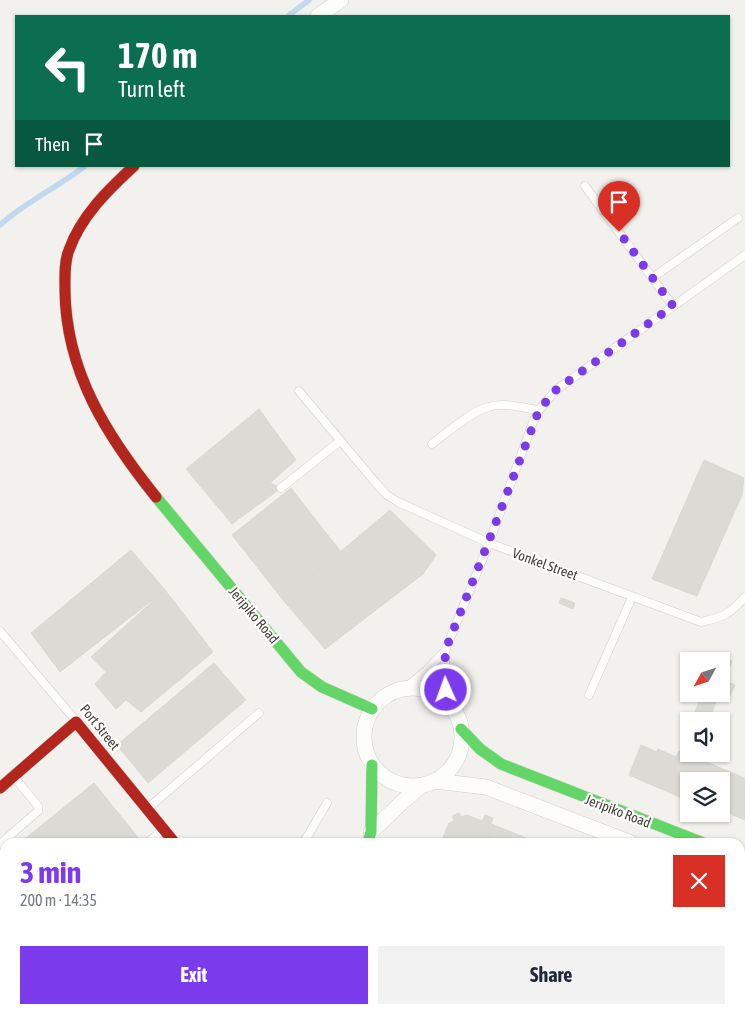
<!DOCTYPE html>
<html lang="en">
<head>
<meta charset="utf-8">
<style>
  :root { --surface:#fff; --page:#f2f2f3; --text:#1f2937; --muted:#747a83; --accent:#7c3aed }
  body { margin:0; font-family:"Asap Condensed",sans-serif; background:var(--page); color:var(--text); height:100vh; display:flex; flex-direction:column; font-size:19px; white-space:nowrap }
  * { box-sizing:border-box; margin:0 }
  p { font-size:16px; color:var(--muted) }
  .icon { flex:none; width:28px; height:28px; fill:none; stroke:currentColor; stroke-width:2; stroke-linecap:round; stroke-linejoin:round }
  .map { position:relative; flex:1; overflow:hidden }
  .side { position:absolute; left:0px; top:838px; width:745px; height:176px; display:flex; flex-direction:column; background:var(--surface); border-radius:15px 15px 0 0; box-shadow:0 1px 4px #0004 }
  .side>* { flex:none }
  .top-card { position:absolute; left:15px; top:15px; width:715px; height:152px; border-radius:0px; box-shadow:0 1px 4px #0004; background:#0b6e4f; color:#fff; overflow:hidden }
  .needle { width:32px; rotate:230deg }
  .tools { position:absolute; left:680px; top:652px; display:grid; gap:10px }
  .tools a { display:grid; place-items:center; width:50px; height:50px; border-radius:0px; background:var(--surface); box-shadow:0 1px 4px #0004; font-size:25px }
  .pin { position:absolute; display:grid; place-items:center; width:42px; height:42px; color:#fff; margin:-51px -21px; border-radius:50% 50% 50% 0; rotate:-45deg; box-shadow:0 0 5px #0007 }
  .pin .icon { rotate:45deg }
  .me { position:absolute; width:55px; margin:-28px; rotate:358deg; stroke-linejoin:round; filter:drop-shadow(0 0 4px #0008) }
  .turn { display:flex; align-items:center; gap:18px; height:105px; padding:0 20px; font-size:22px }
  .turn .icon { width:65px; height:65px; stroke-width:2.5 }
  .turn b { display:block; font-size:35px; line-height:42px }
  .then { display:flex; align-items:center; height:48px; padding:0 20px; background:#0003; gap:10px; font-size:19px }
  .round { display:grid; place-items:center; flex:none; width:52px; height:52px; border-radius:0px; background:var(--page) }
  .overview { display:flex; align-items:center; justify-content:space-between; height:85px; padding:0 20px }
  h1 { font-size:30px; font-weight:700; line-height:38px; color:var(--accent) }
  .action { display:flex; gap:10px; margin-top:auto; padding:10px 20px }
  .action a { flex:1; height:58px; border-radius:0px; background:var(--accent); color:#fff; font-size:20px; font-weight:700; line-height:58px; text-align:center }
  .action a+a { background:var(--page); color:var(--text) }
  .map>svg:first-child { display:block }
</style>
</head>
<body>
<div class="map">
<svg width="745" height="1013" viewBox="0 0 745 1013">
  <rect width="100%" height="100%" fill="#f2f1ed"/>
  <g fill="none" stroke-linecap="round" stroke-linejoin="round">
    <g stroke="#c0d9ee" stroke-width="5.5">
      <polyline points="288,16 309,0"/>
      <path d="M0 225C25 202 58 187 85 166"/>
    </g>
  </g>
  <g fill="#dcdad5" stroke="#dad8d3">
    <polygon points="259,409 296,460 270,483 281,488 232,524 186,469"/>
    <polygon points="704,460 744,478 742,495 697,596 652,579"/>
    <polygon points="291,488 341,552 283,600 232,535"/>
    <polygon points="390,510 436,555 423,574 325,649 283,600"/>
    <polygon points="131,550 165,590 60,672 31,633"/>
    <polygon points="165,590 213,652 141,712 126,700 116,709 95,684 106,672 91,657"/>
    <polygon points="561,598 575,603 573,609 559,603"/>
    <polygon points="717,655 732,661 724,681 735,685 728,700 718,696 710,718 695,712 702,694 721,694 721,661 715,661"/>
    <polygon points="214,663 246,700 148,783 117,745"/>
    <polygon points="641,745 657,752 658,749 676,757 679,751 745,778 745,820 733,815 721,806 721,781 689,781 689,801 629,775"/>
    <polygon points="94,783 141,841 139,842 21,842"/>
    <polygon points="459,813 461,817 467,815 482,821 485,815 493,818 491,824 494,825 487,842 441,842 449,823 454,821 452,816"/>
    <polygon points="494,825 529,839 528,842 487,842"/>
    <polygon points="5,856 5,953 0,957 0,860"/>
    <polygon points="740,932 745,942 745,953 740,966"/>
    <polygon points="83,1009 103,1009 99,1013 89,1013"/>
    <polygon points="113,1009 149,1009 146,1013 110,1013"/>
    <polygon points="150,1009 228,1009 239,1013 161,1013"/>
    <polygon points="230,1009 279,1009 277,1013 241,1013"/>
    <polygon points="327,1009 402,1009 413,1013 325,1013"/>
    <polygon points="601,1009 609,1009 613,1010 612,1013 603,1013 599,1012"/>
    <polygon points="666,1009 723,1009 722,1013 664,1013"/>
  </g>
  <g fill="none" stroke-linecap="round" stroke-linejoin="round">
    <g stroke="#d0cfca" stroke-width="9">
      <g id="lane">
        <polyline points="585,186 673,306"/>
        <polyline points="652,278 738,218"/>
        <path d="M299 391 375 482 387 495 398 502 489 543 701 622C723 617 729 615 745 597"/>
        <path d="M432 444C446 433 472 411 488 407 504 402 523 408 539 410"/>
        <polyline points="281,488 340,441"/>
        <polyline points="0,631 76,721"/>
        <polyline points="404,689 426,671 445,651"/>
        <polyline points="589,695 632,597"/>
        <polyline points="447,702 445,678 445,651 489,543 533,422 539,410 556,390 745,255"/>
        <polyline points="147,809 259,713"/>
        <polyline points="148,842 164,829"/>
        <polyline points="304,842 327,803"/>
        <polyline points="0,844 38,811 38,806 14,777"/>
        <polyline points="531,1009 539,1013"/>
        <polyline points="590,1013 592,1009"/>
      </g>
    </g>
    <g stroke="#d0cfca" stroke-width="16">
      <g id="street">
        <polyline points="318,16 341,0"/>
        <circle cx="413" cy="737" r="49"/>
        <polyline points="435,781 486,787 629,842"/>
        <polyline points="371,832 400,804 421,786"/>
        <polyline points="740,857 745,859"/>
        <polyline points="740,886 745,888"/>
        <polyline points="302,1013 303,1009"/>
      </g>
    </g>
    <g stroke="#d0cec4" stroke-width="12">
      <g id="fast">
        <polyline points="156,497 301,672 322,687 372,709"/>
        <polyline points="461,729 480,749 501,764 701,842"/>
        <polyline points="368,842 371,832 372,765"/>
      </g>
    </g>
    <g stroke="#d0cec4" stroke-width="12">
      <g id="jam">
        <path d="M134 166C108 190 81 216 69 250 64 262 65 278 65 291 66 372 107 436 156 497"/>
        <polyline points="0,788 76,722 174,842"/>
      </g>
    </g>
    <use href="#lane" stroke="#fdfdfc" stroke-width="8"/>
    <use href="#street" stroke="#fdfdfc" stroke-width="15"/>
    <use href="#fast" stroke="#63d668" stroke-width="11"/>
    <use href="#jam" stroke="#b3261e" stroke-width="11"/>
  </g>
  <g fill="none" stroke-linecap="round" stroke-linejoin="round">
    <polyline stroke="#7c3aed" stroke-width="9" stroke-dasharray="0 16.2" points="446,690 445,651 488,543 539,410 556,390 673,306 619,232"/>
  </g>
  <g text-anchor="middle" stroke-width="4.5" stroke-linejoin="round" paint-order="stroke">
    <g font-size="14" fill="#484339" stroke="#fff">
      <text transform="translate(545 564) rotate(20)" y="5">Vonkel Street</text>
      <text transform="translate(254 615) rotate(50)" y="5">Jeripiko Road</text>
      <text transform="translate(100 727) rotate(51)" y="5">Port Street</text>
      <text transform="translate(618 811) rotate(21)" y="5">Jeripiko Road</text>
    </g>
  </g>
</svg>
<div class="tools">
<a><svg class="needle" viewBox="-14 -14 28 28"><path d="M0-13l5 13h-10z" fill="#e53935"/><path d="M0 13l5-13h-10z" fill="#747a83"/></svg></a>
<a><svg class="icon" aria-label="sound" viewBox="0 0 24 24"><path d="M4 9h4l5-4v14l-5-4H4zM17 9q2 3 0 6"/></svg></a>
<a><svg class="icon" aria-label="layers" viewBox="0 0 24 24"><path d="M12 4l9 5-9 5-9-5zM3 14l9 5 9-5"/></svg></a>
</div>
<div class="pin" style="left:619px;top:232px;background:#d93025"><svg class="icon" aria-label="arrive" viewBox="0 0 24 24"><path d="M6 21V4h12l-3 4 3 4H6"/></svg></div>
<svg class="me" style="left:446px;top:690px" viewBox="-20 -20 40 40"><circle r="17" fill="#7c3aed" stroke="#fff" stroke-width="3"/><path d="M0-11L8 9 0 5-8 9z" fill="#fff"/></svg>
<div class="top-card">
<div class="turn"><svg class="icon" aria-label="left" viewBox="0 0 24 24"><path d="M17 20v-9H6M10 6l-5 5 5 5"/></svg><div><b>170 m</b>Turn left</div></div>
<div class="then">Then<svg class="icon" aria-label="arrive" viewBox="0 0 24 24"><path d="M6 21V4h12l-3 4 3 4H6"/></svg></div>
</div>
<section class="side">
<div class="overview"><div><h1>3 min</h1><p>200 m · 14:35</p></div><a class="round" style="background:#d93025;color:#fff"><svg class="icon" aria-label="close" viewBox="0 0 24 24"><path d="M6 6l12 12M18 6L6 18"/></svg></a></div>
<div class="action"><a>Exit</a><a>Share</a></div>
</section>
</div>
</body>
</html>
